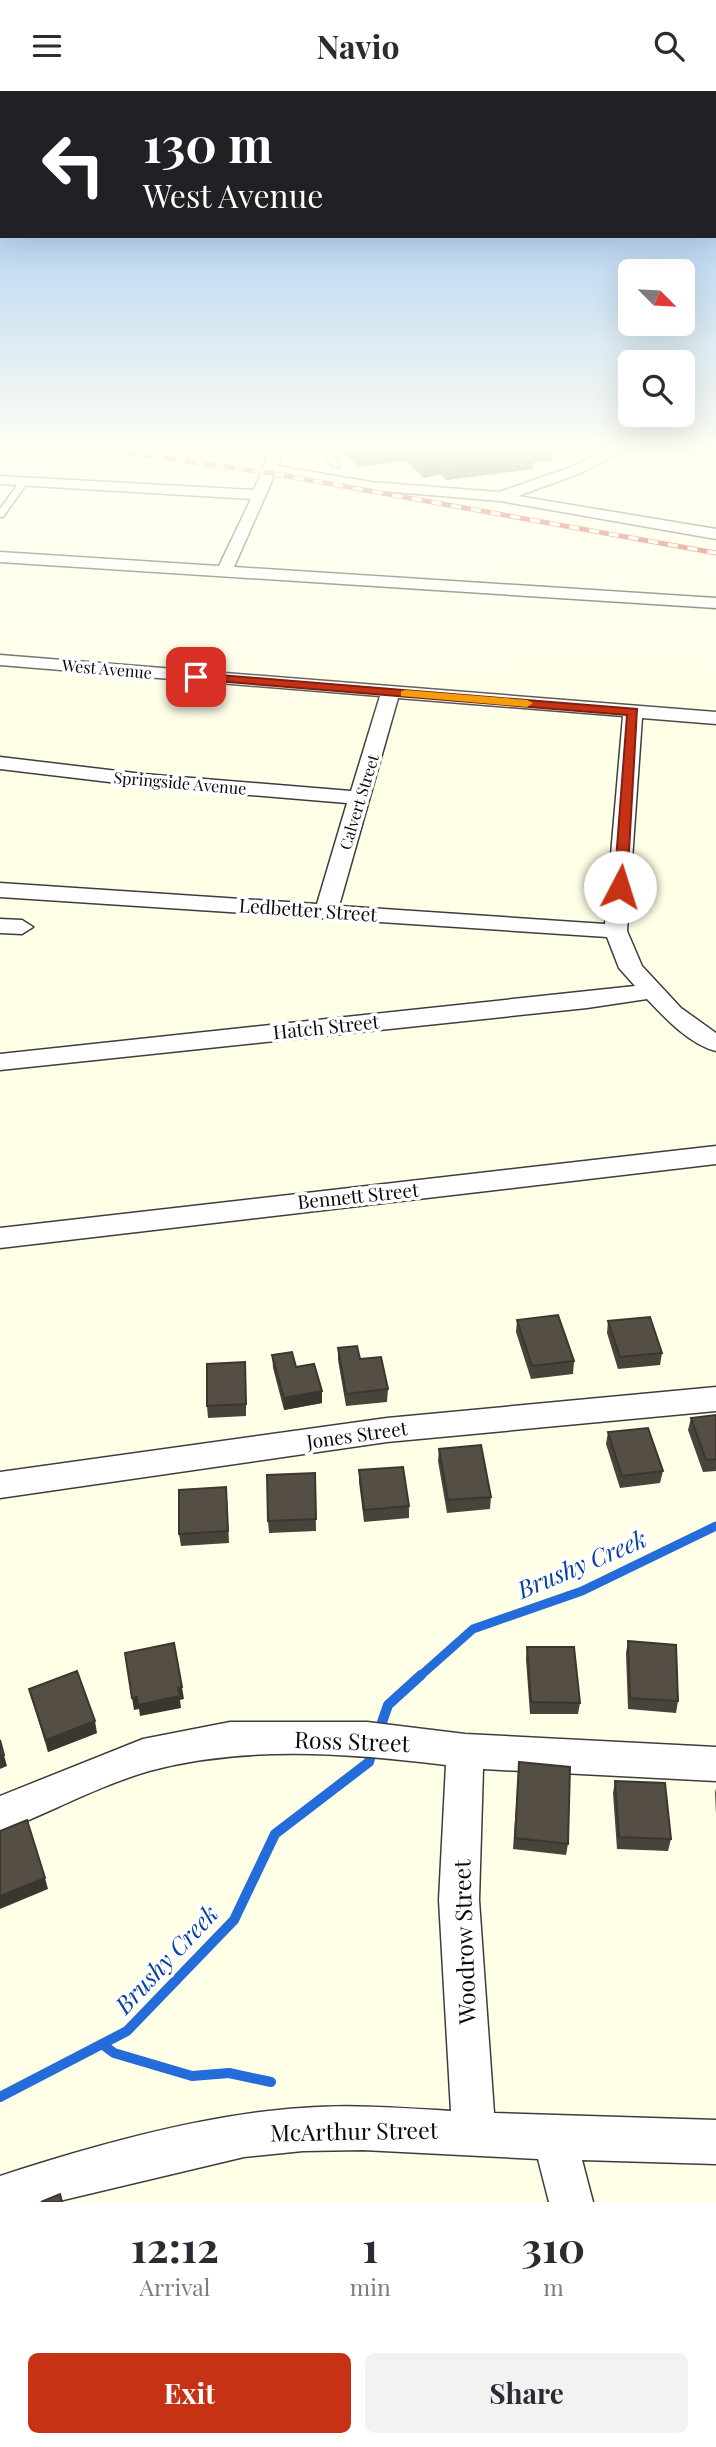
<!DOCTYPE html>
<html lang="en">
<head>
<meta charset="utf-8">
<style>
  :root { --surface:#fff; --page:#f2f2f3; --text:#2b2b33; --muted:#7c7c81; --accent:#c73215 }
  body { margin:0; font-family:"Playfair Display",serif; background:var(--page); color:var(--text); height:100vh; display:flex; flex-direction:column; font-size:26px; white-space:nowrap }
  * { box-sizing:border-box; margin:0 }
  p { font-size:23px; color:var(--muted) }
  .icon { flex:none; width:38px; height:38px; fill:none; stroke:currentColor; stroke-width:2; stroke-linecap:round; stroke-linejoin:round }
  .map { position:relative; height:2111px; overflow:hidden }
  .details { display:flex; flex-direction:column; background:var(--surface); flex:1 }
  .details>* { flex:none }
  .banner { position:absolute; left:0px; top:0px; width:718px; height:147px; box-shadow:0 7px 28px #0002; background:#202124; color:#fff; overflow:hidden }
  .needle { width:46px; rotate:114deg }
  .fabs { position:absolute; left:618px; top:168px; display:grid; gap:14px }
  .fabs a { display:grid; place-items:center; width:77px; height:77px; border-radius:10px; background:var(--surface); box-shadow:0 7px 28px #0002; font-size:35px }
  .pin { position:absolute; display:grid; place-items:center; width:60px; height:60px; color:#fff; margin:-30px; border-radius:14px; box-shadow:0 4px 10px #0006 }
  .me { position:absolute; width:77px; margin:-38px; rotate:5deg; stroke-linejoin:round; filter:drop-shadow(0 0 5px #0008) }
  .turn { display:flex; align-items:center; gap:24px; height:147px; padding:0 28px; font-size:32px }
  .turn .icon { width:91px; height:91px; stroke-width:2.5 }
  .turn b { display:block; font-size:49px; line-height:60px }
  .eta { display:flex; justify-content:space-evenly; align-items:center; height:119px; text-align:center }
  .eta b { font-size:42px; font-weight:700; line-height:49px }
  .button { display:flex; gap:14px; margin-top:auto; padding:14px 28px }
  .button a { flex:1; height:80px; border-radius:10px; background:var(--accent); color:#fff; font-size:28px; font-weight:700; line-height:80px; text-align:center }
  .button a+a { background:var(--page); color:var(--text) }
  header { display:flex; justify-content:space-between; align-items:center; height:91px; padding:0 28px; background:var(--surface); font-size:32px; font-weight:700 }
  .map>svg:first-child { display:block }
</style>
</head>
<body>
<header><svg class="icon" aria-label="menu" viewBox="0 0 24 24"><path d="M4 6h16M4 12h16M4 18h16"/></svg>Navio<svg class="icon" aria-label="search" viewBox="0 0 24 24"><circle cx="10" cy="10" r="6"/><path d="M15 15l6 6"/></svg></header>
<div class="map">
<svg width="716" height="2111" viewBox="0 0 716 2111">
  <rect width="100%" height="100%" fill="#ffffe7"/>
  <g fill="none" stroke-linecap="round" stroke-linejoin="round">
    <polyline stroke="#256cdb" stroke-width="9" points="419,1586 473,1538 582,1500 716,1435"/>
    <g stroke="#256cdb" stroke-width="10">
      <polyline points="379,1640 388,1614 421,1584"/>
      <polyline points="102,1953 114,1962 192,1985 229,1982 271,1991"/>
      <polyline points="0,2006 127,1940 234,1829 275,1743 369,1671 373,1658"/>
    </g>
    <g stroke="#3d3d3d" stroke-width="3">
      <g id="service">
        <polygon points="320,357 328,357 340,374 339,376 333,376"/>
        <polygon points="21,389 28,391 3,426 0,426 0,418"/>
      </g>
    </g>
    <g stroke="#3d3d3d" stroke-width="3">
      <g id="minor">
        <polygon points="271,357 285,357 278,375 371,391 499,401 571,376 611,357 629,357 581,382 518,405 716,438 716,448 500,410 371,399 275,383 234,476 716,507 716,517 0,471 0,461 219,475 251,408 0,393 0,385 254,399"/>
        <path d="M0 564 716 621V633L642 627 627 840 642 875 681 917 716 942V960C690 954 665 927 647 908L587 917 0 979V963L635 895 619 877 607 846 0 806V792L317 813 347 712 143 695 0 678V666L143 683 351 700 380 605 0 574ZM398 607 623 625 605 833 339 815Z"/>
        <polygon points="0,828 22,829 33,836 22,843 0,842"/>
        <polygon points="716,1055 716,1073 0,1157 0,1137"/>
        <polygon points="716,1296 716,1320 387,1351 0,1407 0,1381 387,1327"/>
        <path d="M230 1631H367L465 1643 716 1656V1690L483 1678 479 1809 494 2022 716 2029V2073L582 2069 593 2111H549L538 2068 363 2059 303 2060 244 2066 55 2111H0V2085C92 2055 205 2023 302 2017 351 2013 402 2017 451 2020L439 1809 446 1674C348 1662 245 1654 149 1680 98 1695 49 1722 0 1741V1705L143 1648Z"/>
      </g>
    </g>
    <use href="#service" fill="#fff" fill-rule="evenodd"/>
    <use href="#minor" fill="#fff" fill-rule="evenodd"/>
    <g stroke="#c73215" stroke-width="5">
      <polyline id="rail" points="96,357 270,382 716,462"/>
    </g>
    <use href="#rail" stroke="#fff" stroke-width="3.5" stroke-dasharray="10" stroke-linecap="butt"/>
  </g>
  <g fill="#48433b">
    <polygon points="345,357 449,359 456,358 455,357 554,357 553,369 533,372 533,378 446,389 440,383 424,387 411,375 411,373 400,370 358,376 345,362"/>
    <polygon points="517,1229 574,1270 573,1283 531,1288 516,1241"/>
    <polygon points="608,1230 662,1262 660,1274 618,1278 607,1242"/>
    <polygon points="338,1257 360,1268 388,1298 387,1311 346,1315 338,1269"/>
    <polygon points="272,1264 296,1276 322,1312 284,1319 273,1277"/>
    <polygon points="246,1283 246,1325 208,1327 207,1315"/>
    <polygon points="716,1324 716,1380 703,1381 688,1339 691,1327"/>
    <polygon points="608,1341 663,1380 660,1392 620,1397 606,1353"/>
    <polygon points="439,1358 491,1406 490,1418 447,1422 438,1370"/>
    <polygon points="359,1379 409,1415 409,1427 364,1431 359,1391"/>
    <polygon points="315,1382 316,1440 269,1442 268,1430"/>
    <polygon points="227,1408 229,1452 181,1455 179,1443"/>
    <polygon points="628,1550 678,1610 676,1622 628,1618 626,1562"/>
    <polygon points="527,1556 580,1612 578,1623 530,1623 526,1568"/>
    <polygon points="29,1598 97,1642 48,1661 32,1609"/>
    <polygon points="519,1671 568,1753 566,1764 513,1758"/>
    <polygon points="615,1690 671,1748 668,1760 617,1758 613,1702"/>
    <polygon points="716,1697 716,1723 715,1702"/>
  </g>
  <g fill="#3b3730">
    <polygon points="401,357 400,370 358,376 358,364"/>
    <polygon points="554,357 553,369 533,372 533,378 446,389 447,376 528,360"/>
    <polygon points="440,370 440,383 424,387 424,374"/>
    <polygon points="322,1300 322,1312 284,1319 284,1307"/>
    <polygon points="182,1596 184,1608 180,1609 181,1617 140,1625 139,1618 134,1619 132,1607"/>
    <polygon points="95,1630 97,1642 48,1661 46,1649"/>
    <polygon points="4,1664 7,1675 0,1678 0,1665"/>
    <polygon points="45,1787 48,1798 0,1818 0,1805"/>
  </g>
  <g fill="#544e45" stroke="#3b3730" stroke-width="2">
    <polygon points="352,357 446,357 449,359 466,357 554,357 528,360 534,365 447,376 440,370 424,374 412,362 415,362 401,357 358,364"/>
    <polygon points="558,1224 574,1270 532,1275 517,1229"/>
    <polygon points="650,1226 662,1262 620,1266 608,1230"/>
    <polygon points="357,1255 360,1268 381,1266 388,1298 346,1303 338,1257"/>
    <polygon points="292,1261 296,1276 314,1273 322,1300 284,1307 272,1264"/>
    <polygon points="245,1271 246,1313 207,1315 207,1273"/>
    <polygon points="716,1324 716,1368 706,1369 691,1327"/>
    <polygon points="648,1337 663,1380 622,1385 608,1341"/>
    <polygon points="481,1354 491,1406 448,1409 439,1358"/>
    <polygon points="403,1376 409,1415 364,1419 359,1379"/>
    <polygon points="315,1382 316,1428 268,1430 267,1384"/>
    <polygon points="226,1396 228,1440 179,1443 179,1399"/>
    <polygon points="628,1550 676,1554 678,1610 630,1607"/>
    <polygon points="174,1552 182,1596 178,1597 180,1605 138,1614 137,1606 132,1607 125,1562"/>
    <polygon points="527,1556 574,1556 580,1612 531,1611"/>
    <polygon points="77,1580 95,1630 46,1649 29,1598"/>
    <polygon points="0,1649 4,1664 0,1665"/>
    <polygon points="519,1671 570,1676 568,1753 515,1747"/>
    <polygon points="615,1690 665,1692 671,1748 619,1746"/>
    <polygon points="27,1729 45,1787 0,1805 0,1740"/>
    <polygon points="60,2103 62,2111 41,2111"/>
  </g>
  <linearGradient id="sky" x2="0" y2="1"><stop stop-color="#8dbcf0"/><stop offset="0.55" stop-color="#fffff4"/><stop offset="1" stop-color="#fffff4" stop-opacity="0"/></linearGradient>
  <rect width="716" height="652" fill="url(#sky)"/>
  <polygon fill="#c73215" stroke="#81200e" stroke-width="2" points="196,582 637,618 627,796 620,800 614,796 627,624 192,588 192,583"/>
  <polygon fill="#f59e0b" points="405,599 527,609 533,612 527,616 401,605 401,600"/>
  <g text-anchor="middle" stroke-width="7" stroke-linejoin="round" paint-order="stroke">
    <g font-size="16" fill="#0a0a0a" stroke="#fff">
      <text transform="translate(107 578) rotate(5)" y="6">West Avenue</text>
      <text transform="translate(180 692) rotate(5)" y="6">Springside Avenue</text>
      <text transform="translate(359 711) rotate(-73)" y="6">Calvert Street</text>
    </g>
    <g font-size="19" fill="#0a0a0a" stroke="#fff">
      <text transform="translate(308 819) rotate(4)" y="7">Ledbetter Street</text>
      <text transform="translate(326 936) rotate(-6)" y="7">Hatch Street</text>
      <text transform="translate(358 1105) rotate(-6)" y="7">Bennett Street</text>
      <text transform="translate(357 1344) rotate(-8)" y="7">Jones Street</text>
    </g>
    <g font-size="23" fill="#0a0a0a" stroke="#fff">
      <text transform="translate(352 1651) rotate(2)" y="8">Ross Street</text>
      <text transform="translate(465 1851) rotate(-92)" y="8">Woodrow Street</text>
      <text transform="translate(354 2041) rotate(-1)" y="8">McArthur Street</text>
    </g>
    <g font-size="24" font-style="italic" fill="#0840a6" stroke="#fff">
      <text transform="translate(582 1474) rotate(-23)" y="8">Brushy Creek</text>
      <text transform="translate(167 1869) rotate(-47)" y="8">Brushy Creek</text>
    </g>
  </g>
</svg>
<div class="fabs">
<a><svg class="needle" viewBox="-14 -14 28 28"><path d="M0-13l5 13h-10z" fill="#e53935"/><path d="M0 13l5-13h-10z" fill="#7c7c81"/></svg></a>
<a><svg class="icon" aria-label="search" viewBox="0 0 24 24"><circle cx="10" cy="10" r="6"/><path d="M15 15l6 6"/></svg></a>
</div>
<div class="pin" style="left:196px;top:586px;background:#d93025"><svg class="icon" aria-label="arrive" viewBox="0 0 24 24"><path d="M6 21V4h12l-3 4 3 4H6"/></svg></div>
<svg class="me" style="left:620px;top:796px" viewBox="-20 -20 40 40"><circle r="19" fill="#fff"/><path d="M0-13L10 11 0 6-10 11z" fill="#c73215"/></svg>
<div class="banner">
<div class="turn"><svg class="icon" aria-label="left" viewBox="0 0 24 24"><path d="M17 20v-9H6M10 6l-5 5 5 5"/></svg><div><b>130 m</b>West Avenue</div></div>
</div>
</div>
<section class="details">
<div class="eta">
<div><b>12:12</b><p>Arrival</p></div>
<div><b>1</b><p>min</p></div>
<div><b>310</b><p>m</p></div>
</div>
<div class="button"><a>Exit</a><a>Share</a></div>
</section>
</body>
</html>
